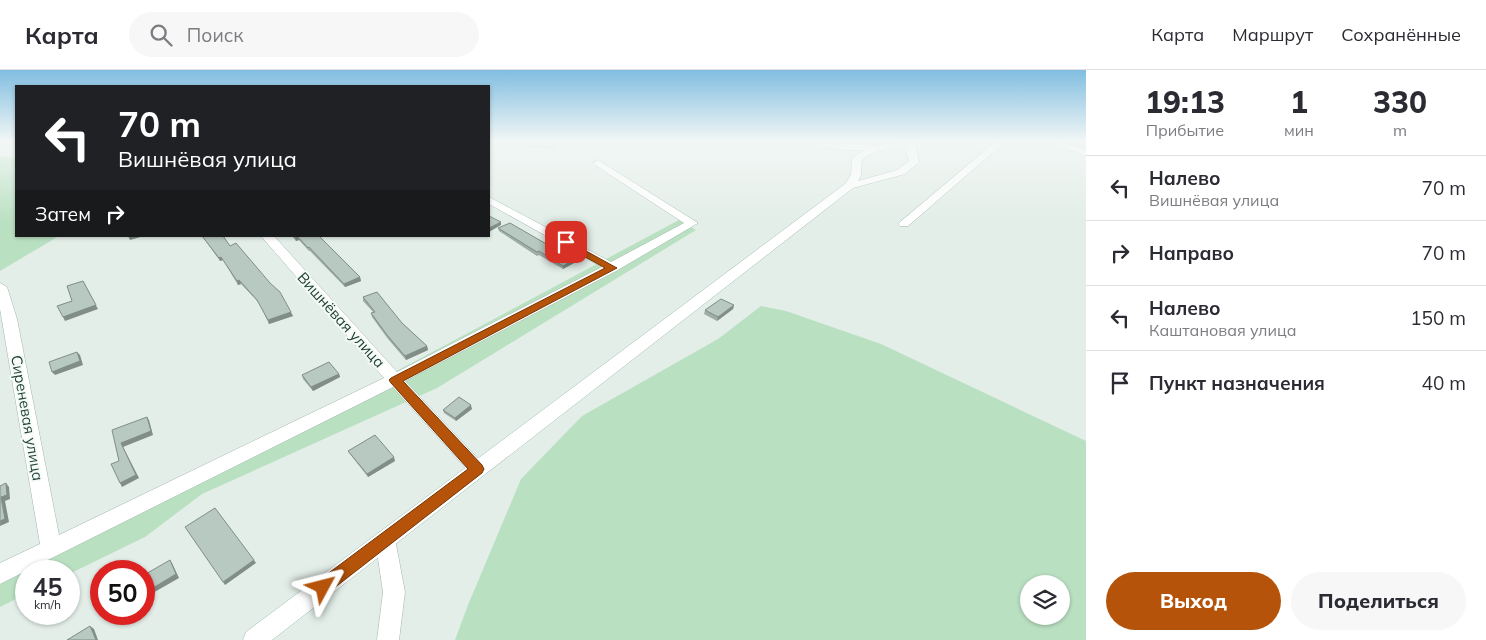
<!DOCTYPE html>
<html lang="ru">
<head>
<meta charset="utf-8">
<style>
  :root { --surface:#fff; --page:#f7f7f7; --text:#2b2b33; --muted:#7c7c81; --line:#e1e1e2; --accent:#b45309 }
  body { margin:0; font-family:Mulish,sans-serif; background:var(--page); color:var(--text); height:100vh; display:flex; flex-direction:column; font-size:19px; white-space:nowrap }
  * { box-sizing:border-box; margin:0 }
  p { font-size:16px; color:var(--muted) }
  .icon { flex:none; width:28px; height:28px; fill:none; stroke:currentColor; stroke-width:2; stroke-linecap:round; stroke-linejoin:round }
  .map { position:relative; flex:1; overflow:hidden }
  .side { display:flex; flex-direction:column; background:var(--surface); width:400px }
  .side>* { flex:none }
  .banner { position:absolute; left:15px; top:15px; width:475px; height:152px; border-radius:0px; box-shadow:0 1px 4px #0004; background:#202124; color:#fff; overflow:hidden }
  .fabs { position:absolute; left:1020px; top:505px; display:grid; gap:10px }
  .fabs a { display:grid; place-items:center; width:50px; height:50px; border-radius:50%; background:var(--surface); box-shadow:0 1px 4px #0004; font-size:25px }
  .speed { position:absolute; left:15px; top:490px; display:flex; gap:10px; font-size:25px; font-weight:700; text-align:center }
  .speed>* { display:grid; place-content:center; width:65px; height:65px; border-radius:50%; background:var(--surface); box-shadow:0 1px 4px #0004; line-height:1 }
  .speed small { font-size:12px; font-weight:400 }
  .speed .limit { border:8px solid #d22; background:#fff; color:#111 }
  .pin { position:absolute; display:grid; place-items:center; width:42px; height:42px; color:#fff; margin:-21px; border-radius:10px; box-shadow:0 2px 8px #0006 }
  .me { position:absolute; width:55px; margin:-28px; rotate:52deg; stroke-linejoin:round; filter:drop-shadow(0 0 4px #0008) }
  .turn { display:flex; align-items:center; gap:18px; height:105px; padding:0 20px; font-size:22px }
  .turn .icon { width:65px; height:65px; stroke-width:2.5 }
  .turn b { display:block; font-size:35px; line-height:42px }
  .then { display:flex; align-items:center; height:48px; padding:0 20px; background:#0003; gap:10px; font-size:19px }
  .eta { display:flex; justify-content:space-evenly; align-items:center; height:85px; text-align:center }
  .eta b { font-size:30px; font-weight:800; line-height:35px }
  .button { display:flex; gap:10px; margin-top:auto; padding:10px 20px }
  .button a { flex:1; height:58px; border-radius:30px; background:var(--accent); color:#fff; font-size:20px; font-weight:800; line-height:58px; text-align:center }
  .button a+a { background:var(--page); color:var(--text) }
  ul { padding:0; list-style:none }
  li { display:flex; align-items:center; gap:15px; height:65px; padding:0 20px; border-top:1px solid var(--line) }
  li div { flex:1 }
  li b { display:block; font-size:19px }
  li em { font-style:normal }
  header { display:flex; align-items:center; gap:30px; box-sizing:border-box; height:70px; padding:0 25px; background:var(--surface); border-bottom:1px solid var(--line) }
  header strong { font-size:24px }
  nav { display:flex; gap:28px; margin-inline-start:auto; font-size:18px }
  .search { width:350px; height:45px; background:var(--page); display:flex; align-items:center; gap:12px; box-sizing:border-box; padding:0 18px; border-radius:28px; color:var(--muted); font-size:19px }
  main { display:flex; flex:1; min-height:0 }
  .map>svg:first-child { display:block }
</style>
</head>
<body>
<header>
<strong>Карта</strong>
<div class="search"><svg class="icon" aria-label="search" viewBox="0 0 24 24"><circle cx="10" cy="10" r="6"/><path d="M15 15l6 6"/></svg>Поиск</div>
<nav><a>Карта</a><a>Маршрут</a><a>Сохранённые</a></nav>
</header>
<main>
<div class="map">
<svg width="1086" height="570" viewBox="0 0 1086 570">
  <rect width="100%" height="100%" fill="#e3eee8"/>
  <g fill="#bae0c2" fill-rule="evenodd">
    <polygon points="489,72 565,72 554,79 489,74"/>
    <polygon points="0,86 16,88 16,166 59,166 0,201"/>
    <polygon points="679,150 696,160 437,318 202,424 145,467 69,504 69,501 26,501 26,524 0,537 0,493 363,319"/>
    <path d="M761 236 786 241 881 274 1086 371V570H455L468 535 521 409 582 346 718 269ZM1029 514H1061V546H1029Z"/>
  </g>
  <g fill="none" stroke-linecap="round" stroke-linejoin="round">
    <g stroke="#a5b6af" stroke-width="1">
      <g id="minor">
        <polygon points="995,72 1005,72 908,156 900,156 898,154 900,152"/>
        <polygon points="1052,72 1064,72 1086,80 1086,86 1053,74"/>
        <polygon points="598,90 698,153 616,201 405,311 483,394 486,399 483,404 477,406 471,404 393,317 0,514 0,493 40,474 0,239 0,213 7,217 17,249 59,465 384,308 261,166 274,166 397,302 602,197 489,134 489,127 611,192 684,153 595,95 593,93"/>
        <polygon points="385,460 392,463 395,469 405,522 399,570 377,570 383,522 375,469 378,463"/>
      </g>
    </g>
    <g stroke="#a5b6af" stroke-width="1">
      <path id="tertiary" d="M811 72 876 75 881 78 876 81C861 80 823 81 811 72Z"/>
    </g>
    <g stroke="#a0bab0" stroke-width="1">
      <path id="secondary" d="M895 72H917L916 79 919 92 917 94 905 104 853 118 272 570H243L246 562 845 114 851 105 852 89C863 77 880 75 895 72ZM908 74 906 79 909 91 897 100 858 111 861 105 862 90C875 79 892 78 908 74Z"/>
    </g>
    <use href="#minor" fill="#fff" fill-rule="evenodd"/>
    <use href="#tertiary" fill="#fff" fill-rule="evenodd"/>
    <use href="#secondary" fill="#fff" fill-rule="evenodd"/>
  </g>
  <g fill="#9eada6">
    <polygon points="498,158 574,193 563,199 539,185 537,186 499,161"/>
    <polygon points="202,166 223,166 230,176 293,246 269,254 259,233 241,214 238,215 223,190 220,191"/>
    <polygon points="292,166 319,166 360,207 361,211 345,217 310,181 309,181 299,170 296,171"/>
    <polygon points="363,227 402,253 427,276 428,280 406,290 388,269 372,247 371,243 374,243 363,231"/>
    <polygon points="734,235 733,239 717,251 704,244 705,240"/>
    <polygon points="339,304 340,307 313,321 303,309 302,305"/>
    <polygon points="472,339 456,351 444,343 443,340"/>
    <polygon points="348,381 395,391 368,407 350,384"/>
  </g>
  <g fill="#818d87">
    <polygon points="501,152 501,155 489,162 489,158"/>
    <polygon points="128,166 144,166 130,170"/>
    <polygon points="298,167 299,170 296,171 295,168"/>
    <polygon points="221,187 223,190 220,191 219,188"/>
    <polygon points="574,190 574,193 563,199 563,196"/>
    <polygon points="360,207 361,211 345,217 344,214"/>
    <polygon points="239,210 241,214 238,215 237,211"/>
    <polygon points="83,211 98,239 65,251 63,247"/>
    <polygon points="734,235 733,239 717,251 718,247"/>
    <polygon points="291,242 293,246 269,254 268,250"/>
    <polygon points="427,276 428,280 406,290 405,286"/>
    <polygon points="77,282 80,285 83,295 55,305 52,302"/>
    <polygon points="339,304 340,307 313,321 311,317"/>
    <polygon points="471,335 472,339 456,351 455,348"/>
    <polygon points="147,347 149,350 153,365 123,377 139,408 122,417 120,413 121,373"/>
    <polygon points="394,387 395,391 368,407 367,404"/>
    <polygon points="6,413 9,417 10,429 5,431 9,452 0,456 1,427"/>
    <polygon points="170,490 172,493 179,508 151,524 148,521"/>
    <polygon points="254,490 256,493 225,515 223,512"/>
    <polygon points="90,556 94,559 98,570 96,570"/>
  </g>
  <g fill="#b8c9c1" stroke="#818d87">
    <polygon points="489,146 501,152 489,158"/>
    <polygon points="510,153 574,190 563,196 539,181 537,182 498,158"/>
    <polygon points="202,166 223,166 230,176 236,173 270,213 280,222 291,242 268,250 257,230 239,210 237,211 221,187 219,188"/>
    <polygon points="293,166 319,166 360,207 344,214 309,177 308,178 298,167 295,168"/>
    <polygon points="83,211 96,235 63,247 57,236 72,231 67,216"/>
    <polygon points="377,222 402,253 427,276 405,286 387,265 371,243 375,242 363,227"/>
    <polygon points="721,229 734,235 718,247 705,240"/>
    <polygon points="77,282 80,291 52,302 49,292"/>
    <polygon points="329,292 339,304 311,317 302,305"/>
    <polygon points="459,327 471,335 455,348 443,340"/>
    <polygon points="147,347 151,361 121,373 136,405 120,413 111,394 119,391 112,360"/>
    <polygon points="375,365 394,387 367,404 348,381"/>
    <polygon points="6,413 7,425 1,427 5,449 0,451 0,416"/>
    <polygon points="215,438 254,490 223,512 185,457"/>
    <polygon points="170,490 176,504 148,521 144,511 144,505"/>
    <polygon points="90,556 96,570 67,570"/>
  </g>
  <linearGradient id="sky" x2="0" y2="1"><stop stop-color="#81bee1"/><stop offset="0.47" stop-color="#f2f7f5"/><stop offset="1" stop-color="#f2f7f5" stop-opacity="0"/></linearGradient>
  <rect width="1086" height="152" fill="url(#sky)"/>
  <polygon fill="#b45309" stroke="#753606" points="566,170 617,198 403,311 482,395 484,399 482,403 329,522 323,524 318,522 315,517 318,511 468,399 391,313 389,310 391,308 605,198 562,174 562,171"/>
  <g text-anchor="middle" stroke-width="4" stroke-linejoin="round" paint-order="stroke">
    <g font-size="15" fill="#214036" stroke="#f4faf6">
      <text transform="translate(341 250) rotate(48)" y="5">Вишнёвая улица</text>
      <text transform="translate(27 348) rotate(80)" y="5">Сиреневая улица</text>
    </g>
  </g>
</svg>
<div class="fabs">
<a><svg class="icon" aria-label="layers" viewBox="0 0 24 24"><path d="M12 4l9 5-9 5-9-5zM3 14l9 5 9-5"/></svg></a>
</div>
<div class="speed"><div>45<small>km/h</small></div><div class="limit">50</div></div>
<div class="pin" style="left:566px;top:172px;background:#d93025"><svg class="icon" aria-label="arrive" viewBox="0 0 24 24"><path d="M6 21V4h12l-3 4 3 4H6"/></svg></div>
<svg class="me" style="left:323px;top:517px" viewBox="-20 -20 40 40"><path d="M0-17L14 15 0 8-14 15z" fill="#b45309" stroke="#fff" stroke-width="4"/></svg>
<div class="banner">
<div class="turn"><svg class="icon" aria-label="left" viewBox="0 0 24 24"><path d="M17 20v-9H6M10 6l-5 5 5 5"/></svg><div><b>70 m</b>Вишнёвая улица</div></div>
<div class="then">Затем<svg class="icon" aria-label="right" viewBox="0 0 24 24"><path d="M7 20v-9h11M14 6l5 5-5 5"/></svg></div>
</div>
</div>
<section class="side">
<div class="eta">
<div><b>19:13</b><p>Прибытие</p></div>
<div><b>1</b><p>мин</p></div>
<div><b>330</b><p>m</p></div>
</div>
<ul>
<li><svg class="icon" aria-label="left" viewBox="0 0 24 24"><path d="M17 20v-9H6M10 6l-5 5 5 5"/></svg><div><b>Налево</b><p>Вишнёвая улица</p></div><em>70 m</em></li>
<li><svg class="icon" aria-label="right" viewBox="0 0 24 24"><path d="M7 20v-9h11M14 6l5 5-5 5"/></svg><div><b>Направо</b></div><em>70 m</em></li>
<li><svg class="icon" aria-label="left" viewBox="0 0 24 24"><path d="M17 20v-9H6M10 6l-5 5 5 5"/></svg><div><b>Налево</b><p>Каштановая улица</p></div><em>150 m</em></li>
<li><svg class="icon" aria-label="arrive" viewBox="0 0 24 24"><path d="M6 21V4h12l-3 4 3 4H6"/></svg><div><b>Пункт назначения</b></div><em>40 m</em></li>
</ul>
<div class="button"><a>Выход</a><a>Поделиться</a></div>
</section>
</main>
</body>
</html>
